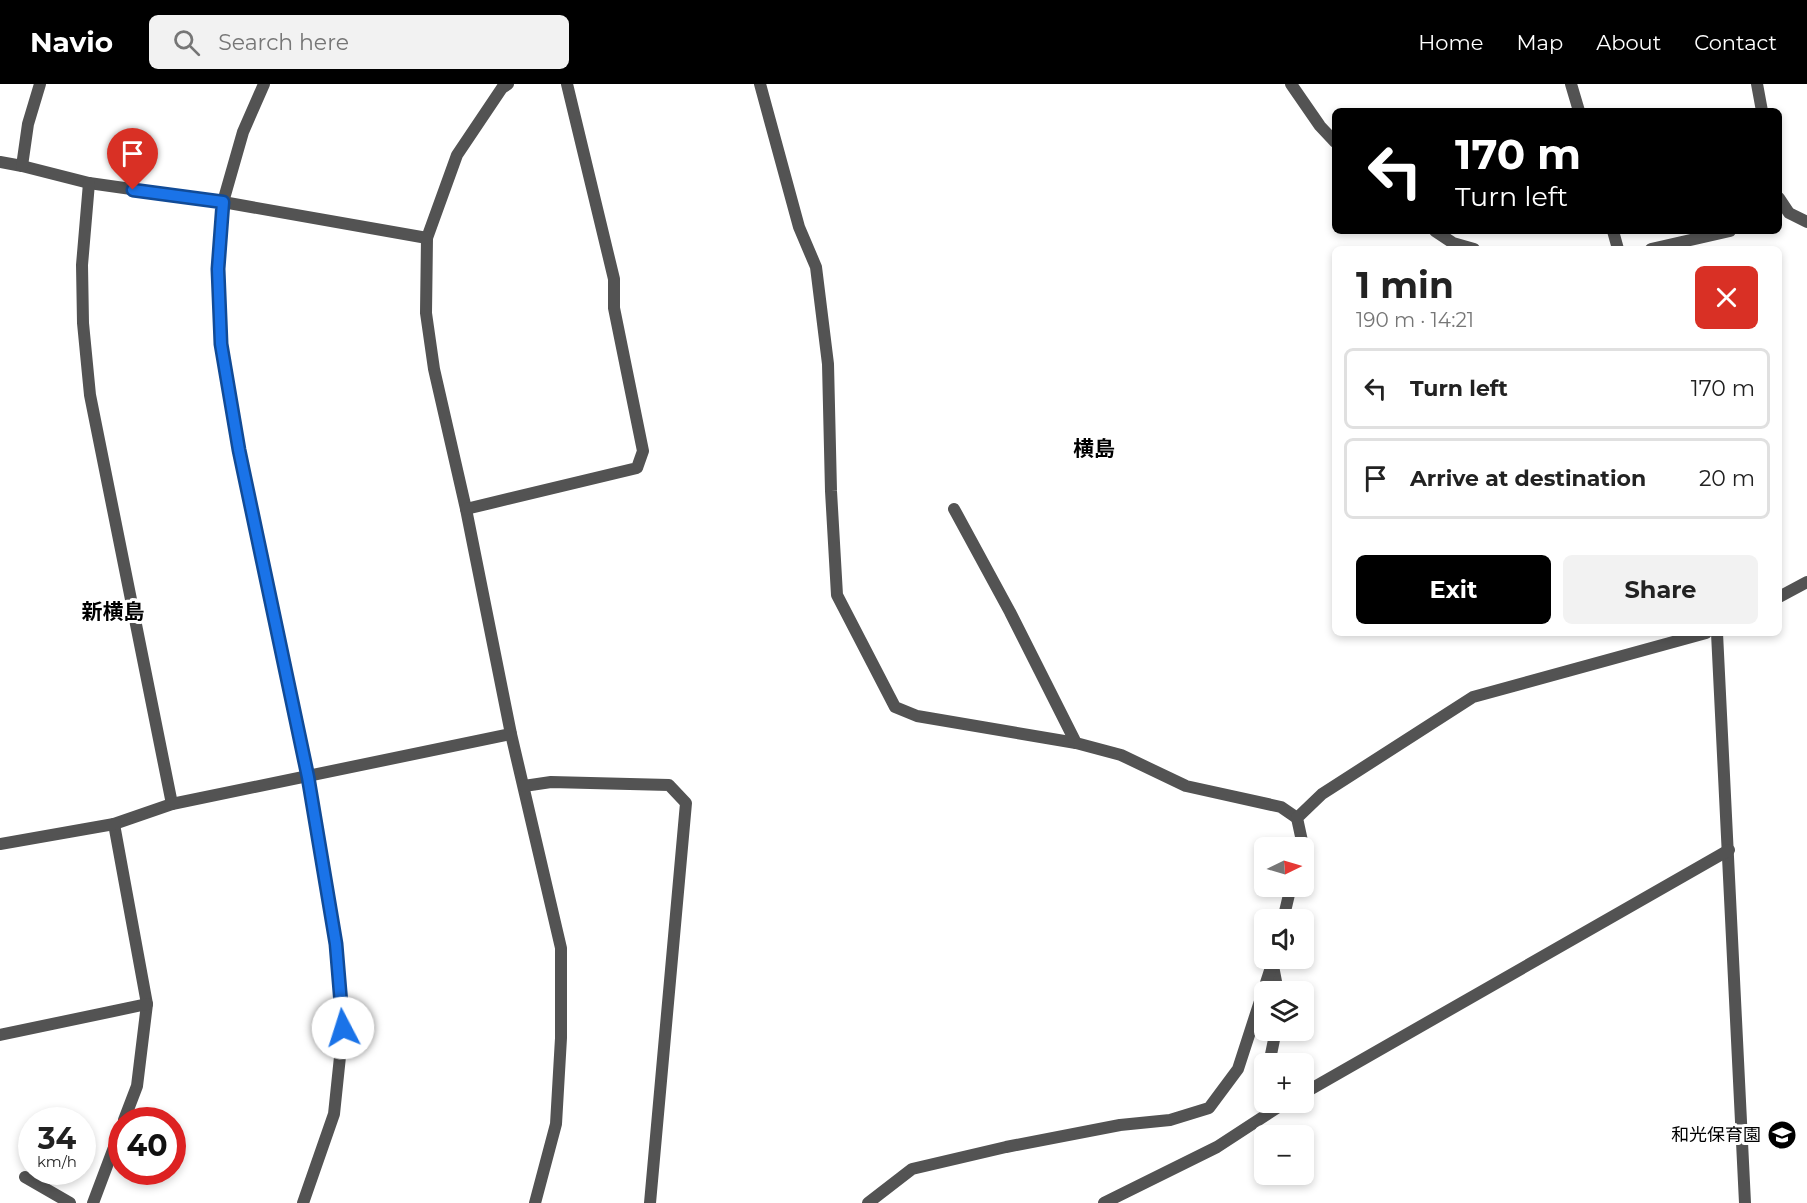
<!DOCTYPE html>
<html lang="en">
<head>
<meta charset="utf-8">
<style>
  :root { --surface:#fff; --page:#f2f2f2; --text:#222; --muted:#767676; --line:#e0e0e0; --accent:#000 }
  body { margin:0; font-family:Montserrat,"Noto Sans JP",sans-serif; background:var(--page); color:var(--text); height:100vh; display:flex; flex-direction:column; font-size:22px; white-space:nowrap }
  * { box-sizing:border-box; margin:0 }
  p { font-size:20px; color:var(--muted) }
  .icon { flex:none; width:33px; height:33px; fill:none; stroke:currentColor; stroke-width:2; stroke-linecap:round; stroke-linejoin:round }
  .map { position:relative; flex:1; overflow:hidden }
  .details { position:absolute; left:1332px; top:162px; width:450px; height:390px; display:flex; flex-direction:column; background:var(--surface); border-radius:9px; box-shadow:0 3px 9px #0003 }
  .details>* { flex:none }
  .top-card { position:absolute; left:1332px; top:24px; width:450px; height:126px; border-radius:9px; box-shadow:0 3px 9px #0003; background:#000; color:#fff; overflow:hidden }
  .needle { width:39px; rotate:85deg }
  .tools { position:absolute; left:1254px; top:753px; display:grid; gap:12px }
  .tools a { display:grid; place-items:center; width:60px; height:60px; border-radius:9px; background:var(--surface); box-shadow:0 3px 9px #0003; font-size:30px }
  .speed { position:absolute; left:18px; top:1023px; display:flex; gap:12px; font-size:30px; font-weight:700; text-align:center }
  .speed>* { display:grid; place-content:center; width:78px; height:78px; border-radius:50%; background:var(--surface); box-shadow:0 3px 9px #0003; line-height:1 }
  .speed small { font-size:15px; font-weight:400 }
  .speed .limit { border:9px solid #d22; background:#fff; color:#111 }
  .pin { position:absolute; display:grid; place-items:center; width:51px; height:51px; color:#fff; margin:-62px -26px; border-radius:50% 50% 50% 0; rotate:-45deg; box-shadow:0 0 6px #0007 }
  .pin .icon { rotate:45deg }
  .me { position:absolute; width:66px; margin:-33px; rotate:355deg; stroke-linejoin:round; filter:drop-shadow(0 0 4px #0008) }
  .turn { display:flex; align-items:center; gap:21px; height:126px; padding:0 24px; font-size:27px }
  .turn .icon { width:78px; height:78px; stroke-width:2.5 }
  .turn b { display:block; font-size:42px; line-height:51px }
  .round { display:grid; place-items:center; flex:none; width:63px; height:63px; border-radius:9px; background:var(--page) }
  .overview { display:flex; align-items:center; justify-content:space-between; height:102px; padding:0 24px }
  h1 { font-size:36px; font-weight:700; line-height:45px }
  .cta { display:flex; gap:12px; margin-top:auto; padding:12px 24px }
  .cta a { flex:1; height:69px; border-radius:9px; background:var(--accent); color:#fff; font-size:24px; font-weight:700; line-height:69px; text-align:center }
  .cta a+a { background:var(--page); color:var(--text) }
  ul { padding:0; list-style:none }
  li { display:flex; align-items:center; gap:18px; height:81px; margin:0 12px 9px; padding:0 12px; border:3px solid var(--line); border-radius:9px }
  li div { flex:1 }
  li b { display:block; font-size:22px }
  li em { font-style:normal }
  header { display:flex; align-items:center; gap:36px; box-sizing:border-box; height:84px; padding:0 30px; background:var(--accent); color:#fff }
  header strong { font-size:28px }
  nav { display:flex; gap:33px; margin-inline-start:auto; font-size:21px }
  .search { width:420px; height:54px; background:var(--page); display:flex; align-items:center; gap:15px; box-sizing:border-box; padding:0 21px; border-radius:9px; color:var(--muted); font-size:22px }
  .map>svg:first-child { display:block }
</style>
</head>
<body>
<header>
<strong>Navio</strong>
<div class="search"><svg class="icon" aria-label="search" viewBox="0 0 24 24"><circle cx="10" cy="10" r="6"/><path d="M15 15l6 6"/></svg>Search here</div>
<nav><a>Home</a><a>Map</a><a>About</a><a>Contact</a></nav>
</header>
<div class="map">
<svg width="1807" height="1119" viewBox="0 0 1807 1119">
  <rect width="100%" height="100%" fill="#fff"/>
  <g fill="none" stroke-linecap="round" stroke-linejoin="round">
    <g stroke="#535353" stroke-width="12">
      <polyline points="508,0 502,4 457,71 427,154 426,229 434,285 466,425 511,650 561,864 561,954 556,1040 535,1119"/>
      <polyline points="760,0 799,143 816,183 828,280 831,407 837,511 895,623 917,632 1076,659"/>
      <polyline points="1291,0 1320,42 1335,58"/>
      <polyline points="1571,0 1579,27"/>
      <polyline points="1757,0 1762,27"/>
      <polyline points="0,78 22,82 89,99 223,118 427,154"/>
      <polyline points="22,82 28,40 40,0"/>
      <polyline points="89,99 82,181 83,239 90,311 172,720"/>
      <polyline points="1779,114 1789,129 1807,138"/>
      <polyline points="1435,147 1453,159 1474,165"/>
      <polyline points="1613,147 1618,165"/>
      <polyline points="1651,165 1730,147"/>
      <polyline points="466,425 637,384 643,367 614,224 614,195 567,0"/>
      <polyline points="954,425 1010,528 1076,659 1121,671 1186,702 1281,723 1297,734"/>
      <polyline points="1779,513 1807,498"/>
      <polyline points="1717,549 1745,1119"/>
      <polyline points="524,702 551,698 669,701 686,719 650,1119"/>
      <polyline points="114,740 147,920 137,1002 124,1036"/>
      <polyline points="0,760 114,740 172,720 511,650"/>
      <polyline points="1300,764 1302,757 1297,734 1322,710 1473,613 1706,549"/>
      <polyline points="1283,836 1291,802"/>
      <polyline points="1273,882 1278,908"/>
      <polyline points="0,951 147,920"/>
      <polyline points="1269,980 1276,946"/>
      <polyline points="1304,1009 1729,766"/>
      <polyline points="25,1093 70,1119"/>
      <polyline points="93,1119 122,1042"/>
      <polyline points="868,1119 912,1085 1006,1063 1120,1041 1170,1036 1209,1024 1238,985 1274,874"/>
      <polyline points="1104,1119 1217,1063 1286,1018"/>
    </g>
    <polyline stroke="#535353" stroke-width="12" points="264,0 243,48 223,118 218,185 221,260 239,366 308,693 336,860 343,944 334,1030 303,1119"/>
  </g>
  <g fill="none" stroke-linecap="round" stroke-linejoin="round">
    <g stroke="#114b97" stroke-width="15">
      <polyline id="route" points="133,106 223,118 218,185 221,260 239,366 308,693 336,860 343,944"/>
    </g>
    <use href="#route" stroke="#1a73e8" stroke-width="10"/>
  </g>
  <defs>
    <g id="school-disc" transform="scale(1.5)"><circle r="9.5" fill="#000" stroke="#fff"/><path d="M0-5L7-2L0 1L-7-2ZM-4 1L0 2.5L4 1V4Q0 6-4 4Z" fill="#fff"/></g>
  </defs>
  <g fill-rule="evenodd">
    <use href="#school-disc" x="1782" y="1051"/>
  </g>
  <g text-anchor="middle" stroke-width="6" stroke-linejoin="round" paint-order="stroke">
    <g font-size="18" fill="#000" stroke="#fff" text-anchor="end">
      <text x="1761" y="1057">和光保育園</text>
    </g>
    <g font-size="21" font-weight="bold" fill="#000" stroke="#fff">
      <text x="1094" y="372">横島</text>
      <text x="113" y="535">新横島</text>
    </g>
  </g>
</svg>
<div class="tools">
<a><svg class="needle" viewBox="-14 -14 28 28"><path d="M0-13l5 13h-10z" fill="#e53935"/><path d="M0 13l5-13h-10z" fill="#767676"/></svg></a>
<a><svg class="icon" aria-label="sound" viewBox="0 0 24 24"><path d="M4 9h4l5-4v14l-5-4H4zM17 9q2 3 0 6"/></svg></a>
<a><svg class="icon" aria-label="layers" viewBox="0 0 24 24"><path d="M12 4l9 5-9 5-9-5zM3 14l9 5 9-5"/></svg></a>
<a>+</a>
<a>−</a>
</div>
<div class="speed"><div>34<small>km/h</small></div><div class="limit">40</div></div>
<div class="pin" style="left:133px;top:106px;background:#d93025"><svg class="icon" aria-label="arrive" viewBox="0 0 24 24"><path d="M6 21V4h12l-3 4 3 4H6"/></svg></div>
<svg class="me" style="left:343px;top:944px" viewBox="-20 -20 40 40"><circle r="19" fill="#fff"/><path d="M0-13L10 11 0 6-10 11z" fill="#1a73e8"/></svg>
<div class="top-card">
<div class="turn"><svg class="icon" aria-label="left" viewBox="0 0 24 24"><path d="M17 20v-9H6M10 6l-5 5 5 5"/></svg><div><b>170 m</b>Turn left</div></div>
</div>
<section class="details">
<div class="overview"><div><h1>1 min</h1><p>190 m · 14:21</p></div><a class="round" style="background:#d93025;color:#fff"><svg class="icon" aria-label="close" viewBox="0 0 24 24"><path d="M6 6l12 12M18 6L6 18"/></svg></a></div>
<ul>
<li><svg class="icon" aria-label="left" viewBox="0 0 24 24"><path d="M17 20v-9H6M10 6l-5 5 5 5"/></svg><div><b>Turn left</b></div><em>170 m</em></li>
<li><svg class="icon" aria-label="arrive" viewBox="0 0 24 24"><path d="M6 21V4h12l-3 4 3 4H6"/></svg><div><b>Arrive at destination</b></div><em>20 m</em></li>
</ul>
<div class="cta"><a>Exit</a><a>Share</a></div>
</section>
</div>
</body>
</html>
